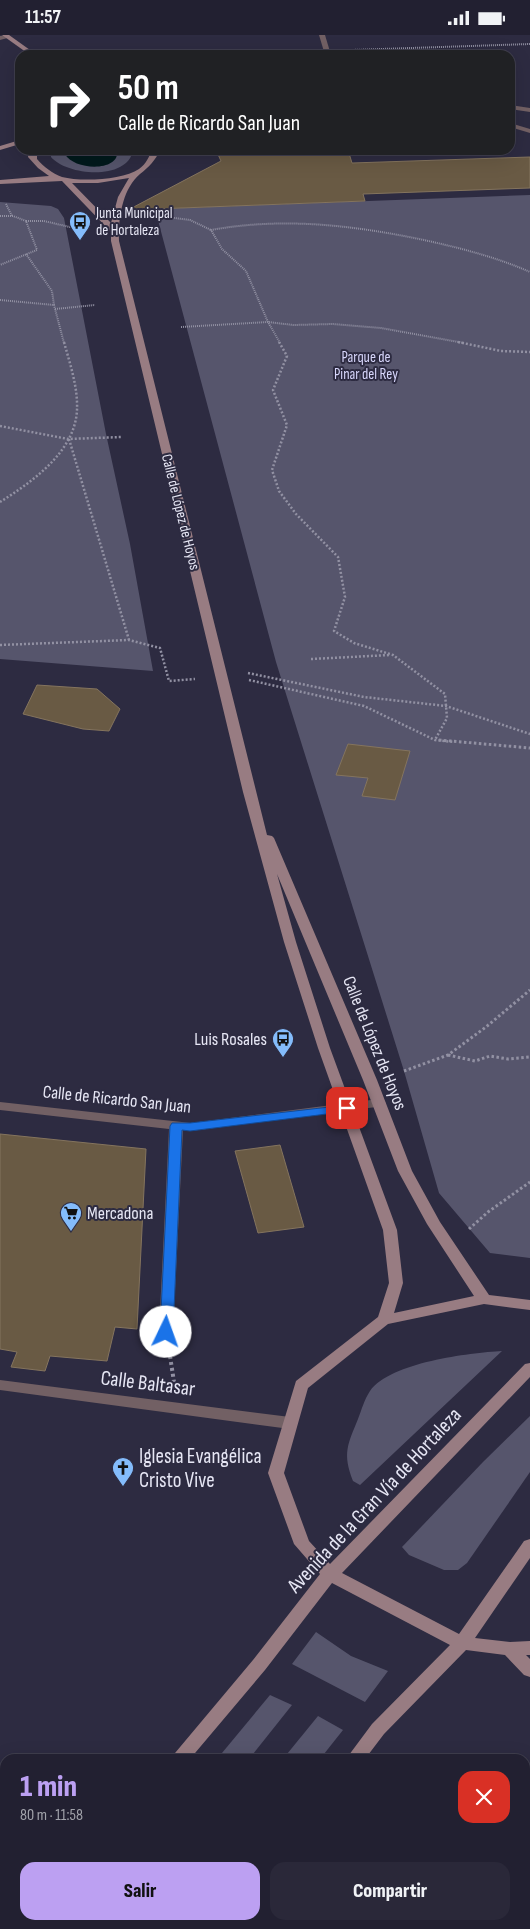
<!DOCTYPE html>
<html lang="es">
<head>
<meta charset="utf-8">
<style>
  :root { --surface:#222031; --page:#2a2839; --text:#f1f3f6; --muted:#a2a3ab; --line:#3f3e4d; --accent:#bca0f2 }
  body { margin:0; font-family:"Sofia Sans Condensed",sans-serif; background:var(--page); color:var(--text); height:100vh; display:flex; flex-direction:column; font-size:19px; white-space:nowrap }
  * { box-sizing:border-box; margin:0 }
  p { font-size:16px; color:var(--muted) }
  .icon { flex:none; width:28px; height:28px; fill:none; stroke:currentColor; stroke-width:2; stroke-linecap:round; stroke-linejoin:round }
  .map { position:relative; flex:1; overflow:hidden }
  .sheet { position:absolute; left:0px; top:1719px; width:530px; height:176px; display:flex; flex-direction:column; background:var(--surface); border-radius:15px 15px 0 0; box-shadow:0 5px 20px #0002,0 0 0 1px var(--line) }
  .sheet>* { flex:none }
  .top-card { position:absolute; left:15px; top:15px; width:500px; height:105px; border-radius:15px; box-shadow:0 5px 20px #0002,0 0 0 1px var(--line); background:#202124; color:#fff; overflow:hidden }
  .pin { position:absolute; display:grid; place-items:center; width:42px; height:42px; color:#fff; margin:-21px; border-radius:10px; box-shadow:0 2px 8px #0006 }
  .me { position:absolute; width:55px; margin:-28px; rotate:3deg; stroke-linejoin:round; filter:drop-shadow(0 0 4px #0008) }
  .turn { display:flex; align-items:center; gap:18px; height:105px; padding:0 20px; font-size:22px }
  .turn .icon { width:65px; height:65px; stroke-width:2.5 }
  .turn b { display:block; font-size:35px; line-height:42px }
  .round { display:grid; place-items:center; flex:none; width:52px; height:52px; border-radius:15px; background:var(--page) }
  .headline { display:flex; align-items:center; justify-content:space-between; height:85px; padding:0 20px }
  h1 { font-size:30px; font-weight:800; line-height:38px; color:var(--accent) }
  .button { display:flex; gap:10px; margin-top:auto; padding:10px 20px }
  .button a { flex:1; height:58px; border-radius:15px; background:var(--accent); color:#111; font-size:20px; font-weight:800; line-height:58px; text-align:center }
  .button a+a { background:var(--page); color:var(--text) }
  .status { display:flex; justify-content:space-between; align-items:center; height:35px; padding:0 25px; background:var(--surface); direction:ltr }
  .status svg { height:14px; fill:currentColor }
  .map>svg:first-child { display:block }
</style>
</head>
<body>
<div class="status"><b>11:57</b><svg viewBox="0 0 49 12"><path d="M0 12V9h3v3zM5 12V6h3v6zM10 12V3h3v9zM15 12V0h3v12zM26 1h20v11H26zM47 4h2v5h-2z"/></svg></div>
<div class="map">
<svg width="530" height="1894" viewBox="0 0 530 1894">
  <rect width="100%" height="100%" fill="#2d2b41"/>
  <g fill="#56556c">
    <path d="M51 115H133C128 146 67 141 51 122Z"/>
    <polygon points="530,160 530,1223 490,1218 439,1158 404,1036 276,627 155,174"/>
    <polygon points="0,167 51,171 58,174 64,183 106,399 130,509 153,636 0,624"/>
    <path d="M502 1316 360 1450 353 1446C342 1418 348 1409 358 1384 362 1374 364 1365 370 1356 391 1327 469 1318 502 1316Z"/>
    <polygon points="530,1381 530,1437 467,1528 458,1535 444,1535 409,1520 402,1512 483,1427"/>
    <polygon points="316,1597 351,1621 388,1636 365,1667 292,1629"/>
    <polygon points="270,1660 292,1670 249,1724 217,1724"/>
    <polygon points="318,1681 343,1695 320,1724 283,1724"/>
  </g>
  <path fill="#01191c" d="M65 115H117C121 137 74 136 65 119Z"/>
  <g fill="#695a44" stroke="#84745e">
    <polygon points="216,115 348,115 352,128 530,122 530,153 363,159 365,166 128,175 221,126"/>
    <polygon points="37,650 97,654 120,674 109,696 83,694 23,679"/>
    <polygon points="348,709 410,716 395,765 362,761 368,743 336,740"/>
    <polygon points="0,1099 146,1114 137,1294 115,1292 107,1326 50,1321 45,1336 11,1332 17,1317 0,1314"/>
    <polygon points="280,1110 304,1192 258,1198 235,1116"/>
  </g>
  <g fill="none" stroke-linecap="round" stroke-linejoin="round">
    <g stroke="#9291a3" stroke-width="2" stroke-dasharray="1 1" stroke-linecap="butt">
      <polyline points="57,15 64,20"/>
      <polyline points="351,15 530,9"/>
      <polyline points="6,169 12,181"/>
      <polyline points="152,180 190,185 211,195"/>
      <polyline points="0,181 13,181 26,186 37,215 0,230"/>
      <polyline points="26,186 44,186 74,193"/>
      <polyline points="26,219 52,256 54,270"/>
      <polyline points="0,265 54,270 64,308"/>
      <polyline points="55,274 95,270"/>
      <polyline points="181,292 268,287 293,290 333,289 381,293 464,308"/>
      <path d="M280 308 268 287 246 236 222 214 211 195C283 182 352 190 424 205 460 213 496 222 530 237"/>
    </g>
    <g stroke="#9291a3" stroke-width="2.5" stroke-dasharray="2 2" stroke-linecap="butt">
      <polyline points="279,307 287,321 273,355 287,390 272,435 279,456 296,479 338,522 345,562 334,596 354,608 393,620 445,659 447,683 435,705"/>
      <polyline points="458,307 501,316 530,317"/>
      <polyline points="0,391 68,404 122,402"/>
      <polyline points="69,404 129,605"/>
      <path d="M0 467C32 447 75 417 77 375 78 352 70 329 64 307"/>
      <polyline points="0,610 129,605 160,613 169,646 195,644"/>
      <polyline points="311,624 390,620"/>
      <polyline points="248,638 364,662 446,671 530,699"/>
      <polyline points="249,645 364,671 435,705 454,707"/>
    </g>
    <g stroke="#9291a3" stroke-width="3" stroke-dasharray="2.5 2.5" stroke-linecap="butt">
      <polyline points="439,705 530,713"/>
      <polyline points="448,1020 475,1026 490,1021 508,1024 530,1022"/>
      <polyline points="404,1036 448,1020 486,992 530,955"/>
      <polyline points="469,1194 488,1177 530,1147"/>
    </g>
    <polyline stroke="#9291a3" stroke-width="4" stroke-dasharray="3 3" stroke-linecap="butt" points="170,1321 174,1347"/>
    <g fill="#726064" fill-rule="evenodd">
      <polygon points="319,0 325,0 331,20 325,20"/>
      <polygon points="0,1 8,0 11,2 0,5"/>
      <polygon points="510,70 530,73 530,77 510,74"/>
      <polygon points="510,88 530,94 530,98 510,92"/>
      <polygon points="379,1064 386,1068 384,1071 191,1096 183,1095 173,1297 171,1301 166,1302 161,1301 159,1297 169,1094 0,1075 0,1067 191,1088"/>
      <polygon points="0,1345 290,1382 295,1384 298,1388 295,1392 290,1394 0,1355"/>
    </g>
    <g fill="#987c82" fill-rule="evenodd">
      <polygon points="2,0 9,0 37,20 30,20"/>
      <polygon points="20,105 20,109 0,115 0,111"/>
      <path d="M29 115H37V124C44 132 52 138 62 142 81 147 123 145 139 134 146 129 149 122 152 115H160C155 126 149 132 140 139 122 154 118 185 119 206L267 800 272 801 274 803 377 1045 412 1136 440 1187 489 1260 530 1265V1275L484 1269 388 1289 308 1353 284 1438 309 1506 330 1529 525 1329 530 1328V1342L342 1538 459 1599 524 1506 530 1504V1523L475 1603 510 1607 530 1606V1620H526L530 1624V1642L524 1640 505 1620 466 1615 384 1699 365 1724H346L372 1689 450 1610 332 1548 265 1635 190 1724H170L253 1625 320 1539 294 1509 268 1438 296 1346 378 1282 389 1248 383 1195 318 1013 284 907 243 757 111 206V197L62 146 0 149V145L49 141 38 133 28 122ZM129 143 118 162 111 188 72 148H98ZM277 839 363 1045 398 1136 427 1189 474 1261 394 1278 403 1248 397 1195 330 1013 296 907Z"/>
      <polygon points="26,1890 45,1890 43,1894 24,1894"/>
      <polygon points="217,1890 236,1890 234,1894 215,1894"/>
    </g>
  </g>
  <polygon fill="#1a73e8" stroke="#114b97" points="347,1070 351,1071 353,1073 351,1076 190,1096 182,1095 173,1297 171,1301 162,1301 160,1297 170,1091 172,1088 190,1088"/>
  <defs>
    <g id="bus-pin" transform="scale(1.125)"><path d="M0 17L-7.5 6A9.5 9.5 0 1 1 7.5 6Z" fill="#84bcfb" stroke="#2d2b41"/><path d="M-5-6H5V4H4V6H2V4H-2V6H-4V4H-5ZM-3.5-4V0h7V-4ZM-3.5 1.2v1.5H-2V1.2ZM2 1.2v1.5H3.5V1.2Z" fill="#111"/></g>
    <g id="supermarket-pin" transform="scale(1.125)"><path d="M0 17L-7.5 6A9.5 9.5 0 1 1 7.5 6Z" fill="#84bcfb" stroke="#2d2b41"/><path d="M-6-5.5h2.5l.6 2H6L4.5 2H-2.5L-4.4-4H-6ZM-1.5 3.2a1.3 1.3 0 1 0 .1 0ZM3 3.2a1.3 1.3 0 1 0 .1 0Z" fill="#111"/></g>
    <g id="church-pin" transform="scale(1.125)"><path d="M0 17L-7.5 6A9.5 9.5 0 1 1 7.5 6Z" fill="#84bcfb" stroke="#2d2b41"/><path d="M-1.2-6h2.4v3.5h3.3v2.4h-3.3V6h-2.4V-.1h-3.3v-2.4h3.3Z" fill="#111"/></g>
  </defs>
  <g fill-rule="evenodd">
    <use href="#bus-pin" x="80" y="187"/>
    <use href="#bus-pin" x="283" y="1004"/>
    <use href="#supermarket-pin" x="71" y="1178"/>
    <use href="#church-pin" x="123" y="1433"/>
  </g>
  <g text-anchor="middle" stroke-width="4" stroke-linejoin="round" paint-order="stroke">
    <g font-size="15" fill="#e6e6f4" stroke="#2d2b41" text-anchor="start">
      <text x="96" y="183">Junta Municipal<tspan x="96" dy="17">de Hortaleza</tspan></text>
    </g>
    <g font-size="15" fill="#d7d6fb" stroke="#2d2b41">
      <text x="366" y="327">Parque de<tspan x="366" dy="17">Pinar del Rey</tspan></text>
    </g>
    <g font-size="15" fill="#e6e6f4" stroke="#2d2b41">
      <text transform="translate(181 477) rotate(76)" y="5">Calle de López de Hoyos</text>
    </g>
    <g font-size="18" fill="#e6e6f4" stroke="#2d2b41" text-anchor="end">
      <text x="267" y="1010">Luis Rosales</text>
      <text x="87" y="1184" text-anchor="start">Mercadona</text>
    </g>
    <g font-size="18" fill="#e6e6f4" stroke="#2d2b41">
      <text transform="translate(375 1008) rotate(68)" y="6">Calle de López de Hoyos</text>
      <text transform="translate(117 1064) rotate(6)" y="6">Calle de Ricardo San Juan</text>
    </g>
    <g font-size="21" fill="#e6e6f4" stroke="#2d2b41">
      <text transform="translate(148 1348) rotate(7)" y="7">Calle Baltasar</text>
      <text transform="translate(374 1465) rotate(-47)" y="7">Avenida de la Gran Vía de Hortaleza</text>
    </g>
    <g font-size="21" fill="#e6e6f4" stroke="#2d2b41" text-anchor="start">
      <text x="139" y="1428">Iglesia Evangélica<tspan x="139" dy="24">Cristo Vive</tspan></text>
    </g>
  </g>
</svg>
<div class="pin" style="left:347px;top:1073px;background:#d93025"><svg class="icon" aria-label="arrive" viewBox="0 0 24 24"><path d="M6 21V4h12l-3 4 3 4H6"/></svg></div>
<svg class="me" style="left:166px;top:1297px" viewBox="-20 -20 40 40"><circle r="19" fill="#fff"/><path d="M0-13L10 11 0 6-10 11z" fill="#1a73e8"/></svg>
<div class="top-card">
<div class="turn"><svg class="icon" aria-label="right" viewBox="0 0 24 24"><path d="M7 20v-9h11M14 6l5 5-5 5"/></svg><div><b>50 m</b>Calle de Ricardo San Juan</div></div>
</div>
<section class="sheet">
<div class="headline"><div><h1>1 min</h1><p>80 m · 11:58</p></div><a class="round" style="background:#d93025;color:#fff"><svg class="icon" aria-label="close" viewBox="0 0 24 24"><path d="M6 6l12 12M18 6L6 18"/></svg></a></div>
<div class="button"><a>Salir</a><a>Compartir</a></div>
</section>
</div>
</body>
</html>
